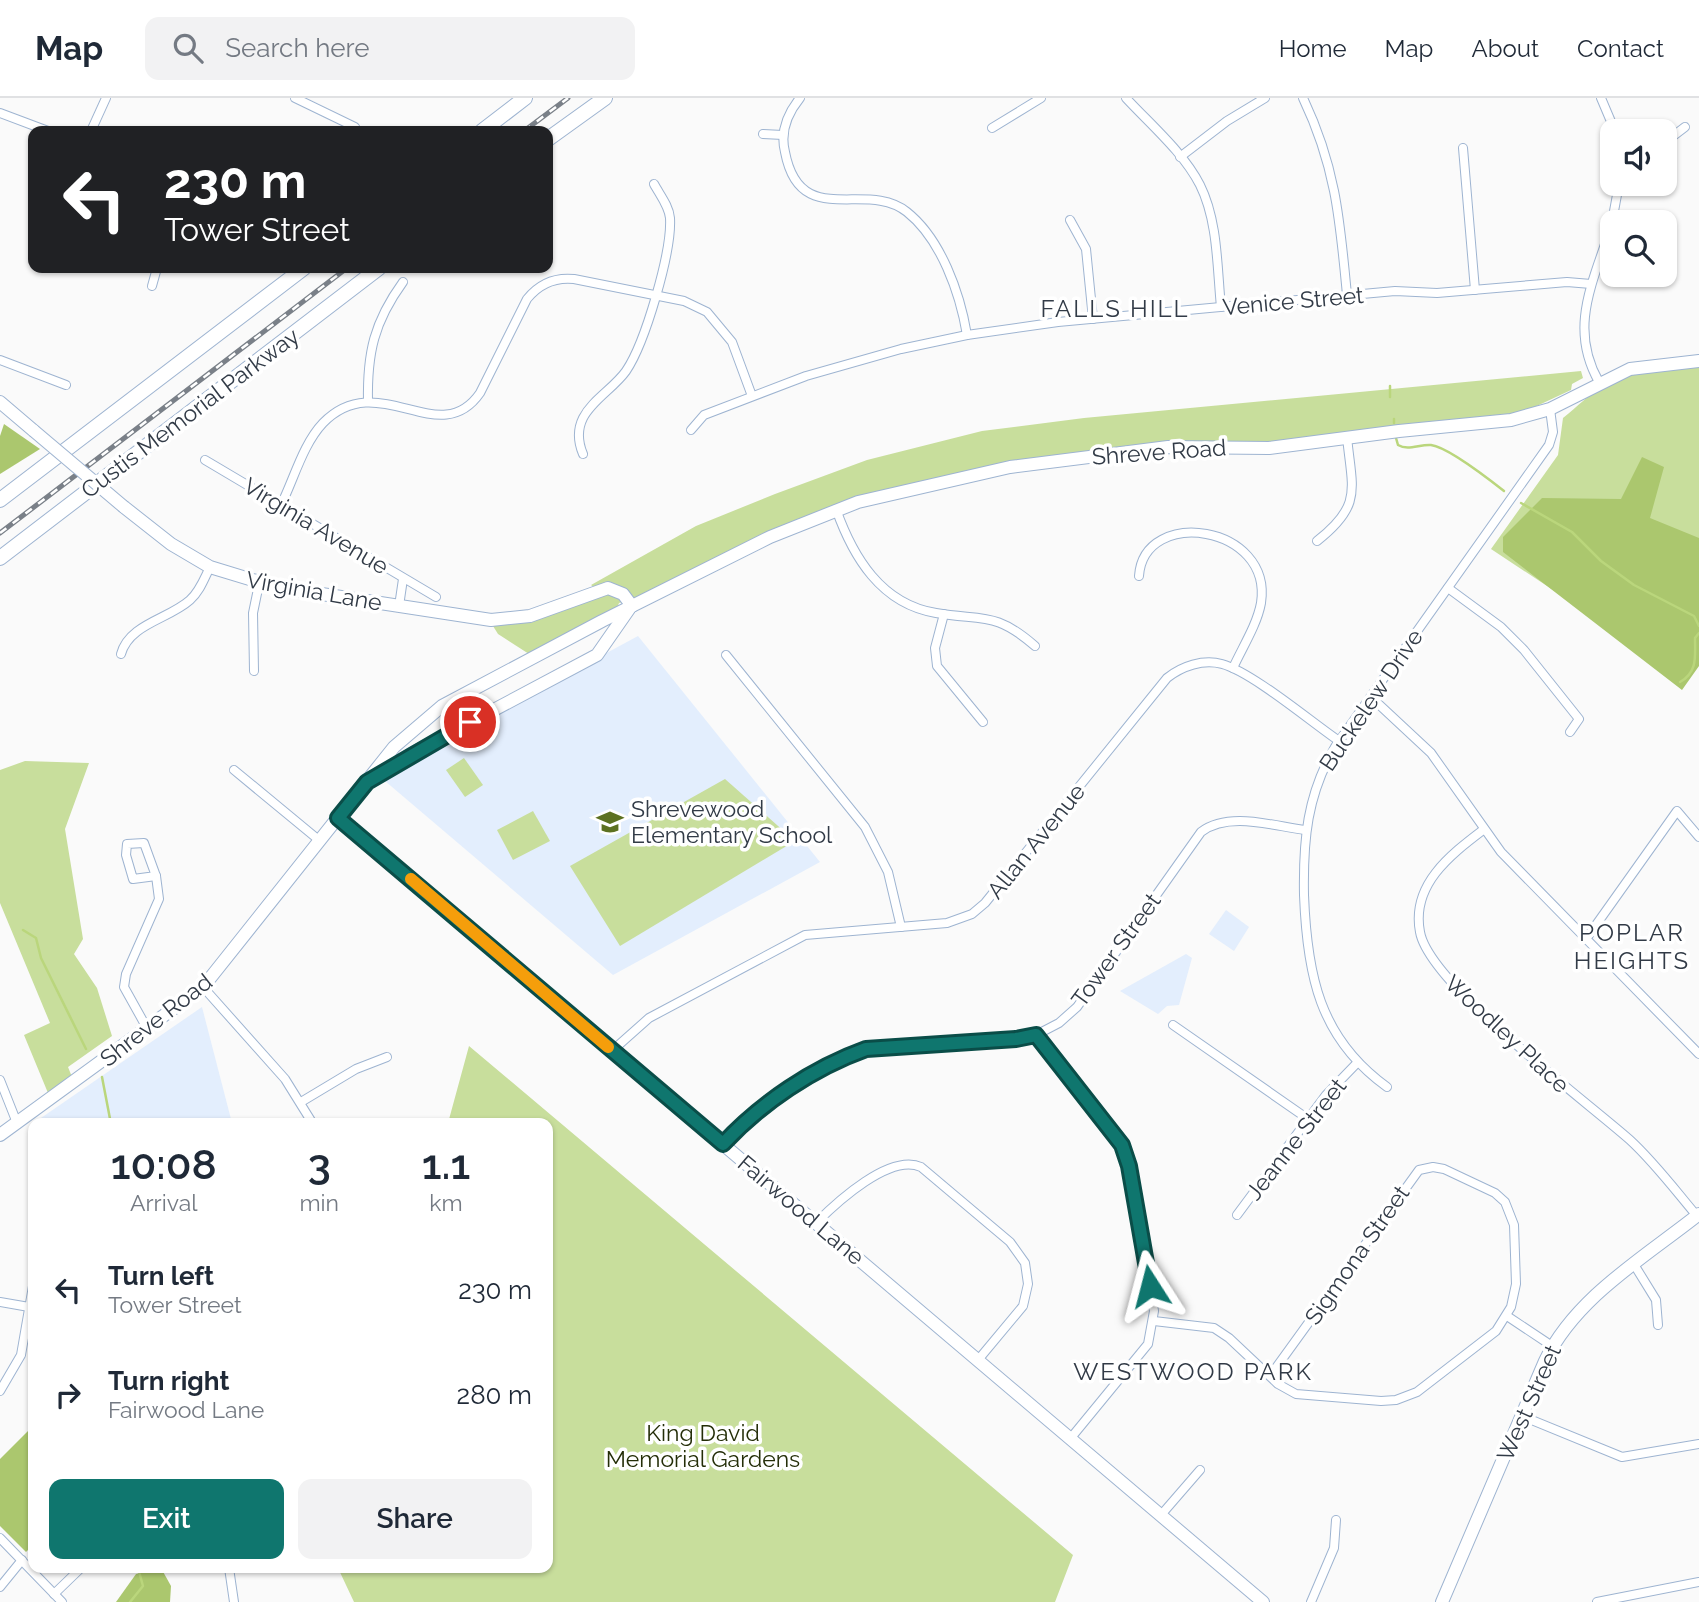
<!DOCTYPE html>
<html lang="en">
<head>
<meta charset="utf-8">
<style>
  :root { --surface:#fff; --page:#f2f2f3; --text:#1f2937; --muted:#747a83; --line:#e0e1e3; --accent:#0f766e }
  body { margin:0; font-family:Raleway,sans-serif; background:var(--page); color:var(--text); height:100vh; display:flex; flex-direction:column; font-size:26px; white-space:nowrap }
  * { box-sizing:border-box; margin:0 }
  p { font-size:23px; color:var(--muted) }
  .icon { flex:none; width:38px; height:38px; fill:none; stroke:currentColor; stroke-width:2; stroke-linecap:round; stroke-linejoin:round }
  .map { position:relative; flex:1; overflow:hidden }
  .details { position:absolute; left:28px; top:1020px; width:525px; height:455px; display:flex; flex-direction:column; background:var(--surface); border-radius:14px; box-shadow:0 2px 5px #0004 }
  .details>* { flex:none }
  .banner { position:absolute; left:28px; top:28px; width:525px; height:147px; border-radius:14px; box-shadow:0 2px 5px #0004; background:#202124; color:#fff; overflow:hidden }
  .controls { position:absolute; left:1600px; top:21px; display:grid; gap:14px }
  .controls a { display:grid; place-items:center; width:77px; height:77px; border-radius:14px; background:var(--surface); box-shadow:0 2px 5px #0004; font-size:35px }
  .pin { position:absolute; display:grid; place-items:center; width:60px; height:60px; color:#fff; margin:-30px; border:4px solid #fff; border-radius:50%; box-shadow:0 2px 7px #0007 }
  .me { position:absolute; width:77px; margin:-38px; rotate:351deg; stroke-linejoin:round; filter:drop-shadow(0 0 5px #0008) }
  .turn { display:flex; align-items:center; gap:24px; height:147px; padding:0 21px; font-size:32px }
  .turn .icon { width:91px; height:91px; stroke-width:2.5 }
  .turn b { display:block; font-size:49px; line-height:60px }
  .eta { display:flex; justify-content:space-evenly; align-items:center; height:119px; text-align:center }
  .eta b { font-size:42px; font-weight:600; line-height:49px }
  .primary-button { display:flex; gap:14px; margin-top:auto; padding:14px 21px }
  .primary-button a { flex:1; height:80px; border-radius:14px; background:var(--accent); color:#fff; font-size:28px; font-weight:600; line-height:80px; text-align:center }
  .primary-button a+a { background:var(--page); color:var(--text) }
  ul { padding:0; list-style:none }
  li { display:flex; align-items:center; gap:21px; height:105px; padding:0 21px }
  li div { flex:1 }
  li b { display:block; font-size:26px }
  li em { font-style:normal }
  header { display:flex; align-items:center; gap:42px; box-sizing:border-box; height:98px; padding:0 35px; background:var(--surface); border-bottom:2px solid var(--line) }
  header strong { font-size:33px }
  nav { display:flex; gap:38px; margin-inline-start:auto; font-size:24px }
  .search { width:490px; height:63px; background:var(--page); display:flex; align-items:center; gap:18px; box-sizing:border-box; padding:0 24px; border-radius:14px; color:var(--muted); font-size:26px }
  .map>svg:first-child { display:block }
</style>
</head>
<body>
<header>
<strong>Map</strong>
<div class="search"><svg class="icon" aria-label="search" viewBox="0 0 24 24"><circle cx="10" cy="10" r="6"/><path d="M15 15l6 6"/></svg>Search here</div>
<nav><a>Home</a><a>Map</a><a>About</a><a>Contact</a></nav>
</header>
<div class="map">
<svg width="1699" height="1504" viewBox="0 0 1699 1504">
  <rect width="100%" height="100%" fill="#fafafa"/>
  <g fill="#e3eefd">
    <polygon points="638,538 820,764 613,877 385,683 425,653"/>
    <polygon points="1226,812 1249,829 1234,853 1209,836"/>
    <polygon points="1186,856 1192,860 1179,907 1167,908 1158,916 1120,893"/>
    <polygon points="202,909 232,1025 45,1025 41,1020"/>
  </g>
  <g fill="#c8de9c">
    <path d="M1699 268V553L1680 576 1491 451 1558 357 1563 320C1577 309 1591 294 1607 286 1635 272 1669 271 1699 268Z"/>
    <polygon points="1581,273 1583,280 1572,286 1571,292 1526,313 1503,318 1286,345 1156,346 839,405 767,434 645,496 619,505 617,510 529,556 498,536 493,528 602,496 591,487 696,428 775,396 867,362 982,333 1084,320"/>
    <polygon points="464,660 483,687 465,699 446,672"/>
    <polygon points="25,663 89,665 65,731 83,841 74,856 97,890 112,938 68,969 72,979 48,995 24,937 50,925 0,805 0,672"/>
    <polygon points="725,681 795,743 620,848 570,768"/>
    <polygon points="533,713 550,743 513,762 497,732"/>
    <polygon points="469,948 1073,1457 1055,1504 354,1504 338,1470 548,1470 548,1026 448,1025"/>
  </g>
  <g fill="#abc76e">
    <polygon points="4,326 40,351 0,376 0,338"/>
    <polygon points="1642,359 1664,369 1650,420 1699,440 1699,568 1682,592 1503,454 1503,439 1542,400 1621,401"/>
    <polygon points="33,1328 33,1447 26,1454 0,1428 0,1361"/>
    <polygon points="161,1470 171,1488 170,1504 116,1504 136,1476"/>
  </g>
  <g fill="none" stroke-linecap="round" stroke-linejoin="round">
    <g stroke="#bad67c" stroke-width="2.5">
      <polyline points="1390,288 1390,299"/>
      <polyline points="1394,321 1394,325"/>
      <path d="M1396 340 1398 347C1408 353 1420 346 1431 347 1447 349 1490 382 1504 393"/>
      <polyline points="1521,405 1572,434 1601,463 1634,487 1694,518 1699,528"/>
      <path d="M1680 584C1698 574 1695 558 1695 540L1699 535"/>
      <polyline points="23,832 36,840 41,860 86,951"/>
      <polyline points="102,979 111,1026"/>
      <polyline points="130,1504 143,1488 138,1470"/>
    </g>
    <g stroke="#9eb4d1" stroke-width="10">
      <g id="street">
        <polyline points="295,0 355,29"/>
        <path d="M800 0C787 16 780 34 785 54 800 133 866 81 907 114 941 141 960 195 967 237"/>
        <path d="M1126 0C1151 27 1183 54 1200 87 1218 123 1217 169 1221 209"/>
        <path d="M1303 0C1336 69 1340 123 1347 197"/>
        <polyline points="1601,0 1615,33"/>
        <polyline points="0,15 48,33"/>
        <polyline points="992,30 1041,0"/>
        <polyline points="91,33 106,0"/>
        <polyline points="763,36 783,37"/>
        <polyline points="1664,45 1685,29"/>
        <polyline points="1463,50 1475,192"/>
        <polyline points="1180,59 1227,23 1265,0"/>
        <polyline points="1070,122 1086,151 1093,221"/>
        <polyline points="1612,124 1619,86"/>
        <polyline points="152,188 157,170"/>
        <polyline points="0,262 66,287"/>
        <path d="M1599 284C1567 228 1595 181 1612 125"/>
        <path d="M368 304C367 255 374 224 403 184"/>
        <polyline points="691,332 704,317 806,278 901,251 967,237 1058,224 1395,193 1437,195 1567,184 1591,186"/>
        <path d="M583 356C578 344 577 332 583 320 592 302 614 290 626 273 645 245 672 154 670 120 669 108 660 97 654 86"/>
        <polyline points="205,362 436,499"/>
        <path d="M281 407C294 381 303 346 323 325 379 268 439 354 480 295L527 201C539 186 554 179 574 181L684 203 707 214 732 244 752 298"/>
        <path d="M836 411C853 459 881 506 936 515 983 523 995 513 1035 548"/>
        <path d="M1317 443C1363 407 1352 391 1347 339"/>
        <path d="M1139 478C1144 408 1273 427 1261 505 1257 527 1242 550 1233 570"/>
        <polyline points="1448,490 1501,529 1524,552 1579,621 1570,634"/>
        <polyline points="399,508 403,481"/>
        <polyline points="944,516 935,550 937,568 983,624"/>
        <path d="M121 556C129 526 169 521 190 502 200 493 204 481 210 469"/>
        <polyline points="726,557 865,729 888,774 901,829"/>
        <polyline points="254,573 253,515 259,486"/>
        <polyline points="1372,600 1431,655 1501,754 1699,956"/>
        <polyline points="234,672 320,743"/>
        <path d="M1483 732C1450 757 1411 787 1420 834 1429 886 1586 1003 1630 1042 1655 1065 1675 1092 1697 1118"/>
        <polygon points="144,745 156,778 133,781 126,757 127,746"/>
        <polyline points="1586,841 1677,713 1699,739"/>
        <polyline points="203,889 285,981 313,1026"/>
        <polyline points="1173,927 1308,1021"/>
        <polyline points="148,932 124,889 126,876 159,801 156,778"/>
        <polyline points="1036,937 1122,1047 1133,1086 1154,1213 1148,1246 1070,1341"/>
        <path d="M613 952 649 920 805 837 947 825 972 816 985 805 1167 580C1182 568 1203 561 1222 566 1252 574 1311 624 1339 643"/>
        <polyline points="0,982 17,1025"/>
        <path d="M1387 989C1319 940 1307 876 1304 797 1303 742 1307 697 1335 649L1549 347 1553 334 1550 311"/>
        <polyline points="301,1004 356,971 387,959"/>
        <path d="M723 1046 765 1007 852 956 887 949 1016 941 1036 937 1059 925 1077 909 1201 734C1229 713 1273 728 1305 732"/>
        <polyline points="1237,1117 1326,997 1357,965"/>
        <path d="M816 1125C837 1104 890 1055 921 1069L1010 1144 1025 1165 1028 1186 1023 1208 978 1262"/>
        <polyline points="1635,1168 1656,1202 1658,1227"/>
        <polyline points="0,1204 29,1209"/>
        <polyline points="1507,1218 1552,1248"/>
        <polyline points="1154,1223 1214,1230 1229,1240 1278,1286 1296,1296 1381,1303 1396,1302 1417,1294 1496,1233 1511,1209 1516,1186 1514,1127 1505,1104 1495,1095 1444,1071 1433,1069 1419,1072 1270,1278"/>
        <polyline points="0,1293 21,1257 33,1188"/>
        <polyline points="1522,1318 1622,1359 1699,1346"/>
        <polyline points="1161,1417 1200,1372"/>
        <polyline points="0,1440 62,1504"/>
        <polyline points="229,1470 234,1504"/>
        <polyline points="0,1489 22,1462"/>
        <polyline points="54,1496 81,1470"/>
        <polyline points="1311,1504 1334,1450 1336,1422"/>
        <polyline points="1597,1504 1699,1484"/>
      </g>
    </g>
    <g stroke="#9eb4d1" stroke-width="14">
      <g id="secondary">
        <polyline points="0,304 34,333"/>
        <polyline points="124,409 171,446 210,469 276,489 491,522 530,518 608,490 623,496 632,508"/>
        <polyline points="374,679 411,656 597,557 629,511"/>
        <polyline points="338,720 1263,1504"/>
        <polyline points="0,1037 203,889 394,649 442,608 602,523 770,439 858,404 1010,369 1168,349 1269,350 1399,333 1511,322 1550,311 1630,271 1699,263"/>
        <path d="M1442 1504 1545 1263C1576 1199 1645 1159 1699 1116"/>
      </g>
    </g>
    <g stroke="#9eb4d1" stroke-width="16">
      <g id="highway">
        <polyline points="482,33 525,0"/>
        <polyline points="548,41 605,0"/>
        <polyline points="0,402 304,170"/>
        <polyline points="0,460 379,170"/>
      </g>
    </g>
    <use href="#street" stroke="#fff" stroke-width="8"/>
    <use href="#secondary" stroke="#fff" stroke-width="12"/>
    <use href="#highway" stroke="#fff" stroke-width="14"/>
    <g stroke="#7a8088" stroke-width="5">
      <g id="rail">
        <polyline points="524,33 568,0"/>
        <polyline points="0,435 347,170"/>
      </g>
    </g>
    <use href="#rail" stroke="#fff" stroke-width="2.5" stroke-dasharray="8" stroke-linecap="butt"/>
    <g stroke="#9eb4d1" stroke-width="14" stroke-linecap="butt">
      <polyline id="secondary-bridge" points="34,333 124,409"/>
    </g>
    <use href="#secondary-bridge" stroke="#fff" stroke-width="12"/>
  </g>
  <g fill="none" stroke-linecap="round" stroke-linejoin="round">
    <g stroke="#0a4d48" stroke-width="18">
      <path id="route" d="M470 624 367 684 338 720 723 1046C761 1005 813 970 866 951L1016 941 1036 937 1122 1047 1129 1068 1150 1188"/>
    </g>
    <use href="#route" stroke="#0f766e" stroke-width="12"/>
    <polyline stroke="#f59e0b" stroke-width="12" points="411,781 608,949"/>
  </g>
  <defs>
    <g id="school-bare" transform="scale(2.1)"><path d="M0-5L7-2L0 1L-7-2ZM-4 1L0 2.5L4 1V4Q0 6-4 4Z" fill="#5c7121" stroke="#fff" stroke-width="2.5" paint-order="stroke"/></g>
  </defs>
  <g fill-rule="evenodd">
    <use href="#school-bare" x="610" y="724"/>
  </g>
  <g text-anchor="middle" stroke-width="7" stroke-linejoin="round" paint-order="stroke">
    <g font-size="23" fill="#323b47" stroke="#fff">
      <text transform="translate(1293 203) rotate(-5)" y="8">Venice Street</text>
      <text transform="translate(190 315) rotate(-37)" y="8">Custis Memorial Parkway</text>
      <text transform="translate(1159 354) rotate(-4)" y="8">Shreve Road</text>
      <text transform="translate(316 428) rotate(31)" y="8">Virginia Avenue</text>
      <text transform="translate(314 493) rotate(10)" y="8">Virginia Lane</text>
      <text transform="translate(1371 602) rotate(-56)" y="8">Buckelew Drive</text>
      <text transform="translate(1036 743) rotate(-51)" y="8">Allan Avenue</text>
      <text transform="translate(1116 852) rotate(-54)" y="8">Tower Street</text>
      <text transform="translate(156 922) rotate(-38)" y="8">Shreve Road</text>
      <text transform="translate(1507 936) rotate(43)" y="8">Woodley Place</text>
      <text transform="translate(1296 1041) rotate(-52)" y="8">Jeanne Street</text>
      <text transform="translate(801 1112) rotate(40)" y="8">Fairwood Lane</text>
      <text transform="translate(1357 1157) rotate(-55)" y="8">Sigmona Street</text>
      <text transform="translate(1529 1305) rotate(-66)" y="8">West Street</text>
    </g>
    <g font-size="23" fill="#323b47" stroke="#fff" text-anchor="start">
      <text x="631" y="719">Shrevewood<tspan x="631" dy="26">Elementary School</tspan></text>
    </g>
    <g font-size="23" fill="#242e08" stroke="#fff">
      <text x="703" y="1343">King David<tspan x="703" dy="26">Memorial Gardens</tspan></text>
    </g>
    <g font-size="24" letter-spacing="2" fill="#323b47" stroke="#fff">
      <text x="1115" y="219">FALLS HILL</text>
      <text x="1632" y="843">POPLAR<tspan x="1632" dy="28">HEIGHTS</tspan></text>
      <text x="1193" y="1282">WESTWOOD PARK</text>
    </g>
  </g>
</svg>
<div class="controls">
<a><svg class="icon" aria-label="sound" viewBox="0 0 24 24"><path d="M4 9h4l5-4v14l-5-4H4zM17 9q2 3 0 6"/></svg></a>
<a><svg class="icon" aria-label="search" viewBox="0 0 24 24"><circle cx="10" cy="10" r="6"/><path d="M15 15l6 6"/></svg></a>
</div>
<div class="pin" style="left:470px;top:624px;background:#d93025"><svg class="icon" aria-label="arrive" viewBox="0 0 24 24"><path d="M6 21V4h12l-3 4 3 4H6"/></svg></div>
<svg class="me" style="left:1150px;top:1188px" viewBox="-20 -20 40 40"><path d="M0-17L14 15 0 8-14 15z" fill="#0f766e" stroke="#fff" stroke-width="4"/></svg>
<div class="banner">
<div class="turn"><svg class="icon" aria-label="left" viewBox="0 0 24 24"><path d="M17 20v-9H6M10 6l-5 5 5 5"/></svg><div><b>230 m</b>Tower Street</div></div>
</div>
<section class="details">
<div class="eta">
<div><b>10:08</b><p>Arrival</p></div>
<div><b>3</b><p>min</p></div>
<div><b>1.1</b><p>km</p></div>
</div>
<ul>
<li><svg class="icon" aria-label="left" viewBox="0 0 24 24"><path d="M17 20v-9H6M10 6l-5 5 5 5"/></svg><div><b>Turn left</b><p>Tower Street</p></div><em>230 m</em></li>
<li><svg class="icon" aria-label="right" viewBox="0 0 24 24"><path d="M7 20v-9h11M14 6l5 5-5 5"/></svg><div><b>Turn right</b><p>Fairwood Lane</p></div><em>280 m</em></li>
</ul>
<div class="primary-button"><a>Exit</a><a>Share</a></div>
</section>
</div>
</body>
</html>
